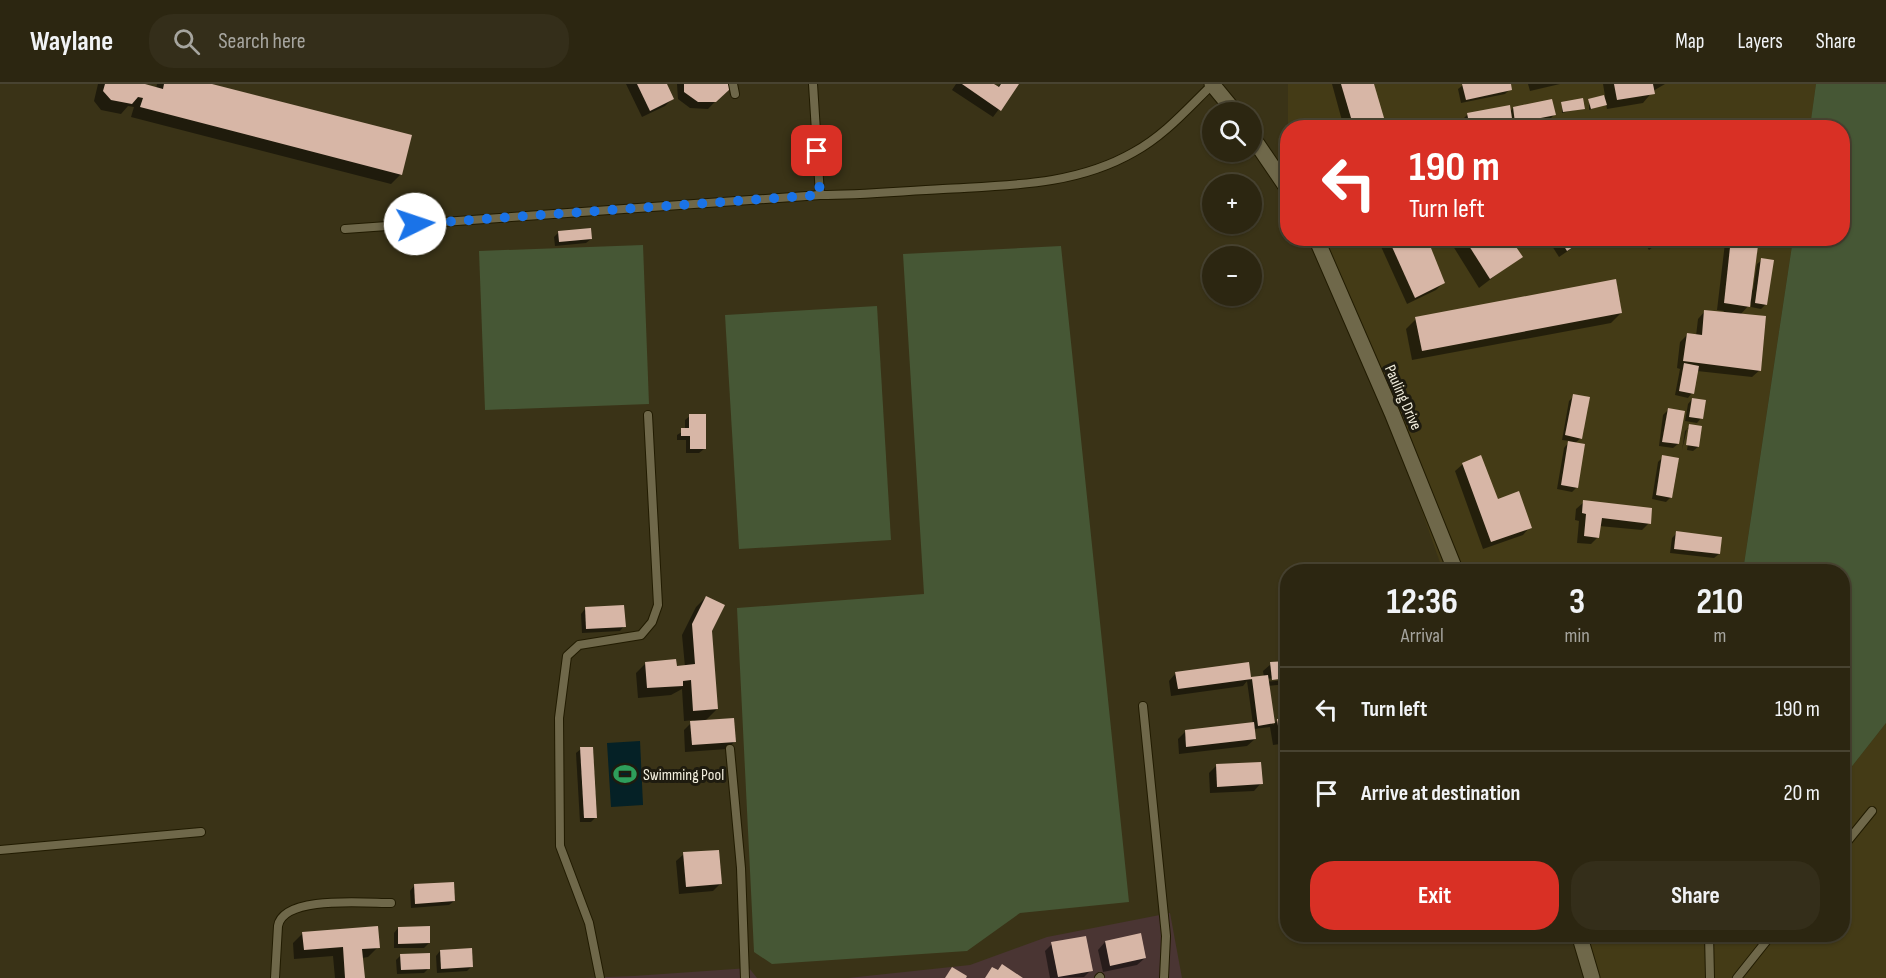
<!DOCTYPE html>
<html lang="en">
<head>
<meta charset="utf-8">
<style>
  :root { --surface:#2c2611; --page:#342e1a; --text:#f1f3f6; --muted:#a6a59f; --line:#484331; --accent:#d93025 }
  body { margin:0; font-family:"Sofia Sans Condensed",sans-serif; background:var(--page); color:var(--text); height:100vh; display:flex; flex-direction:column; font-size:22px; white-space:nowrap }
  * { box-sizing:border-box; margin:0 }
  p { font-size:20px; color:var(--muted) }
  .icon { flex:none; width:33px; height:33px; fill:none; stroke:currentColor; stroke-width:2; stroke-linecap:round; stroke-linejoin:round }
  .map { position:relative; flex:1; overflow:hidden }
  .sheet { position:absolute; left:1280px; top:480px; width:570px; height:378px; display:flex; flex-direction:column; background:var(--surface); border-radius:24px; box-shadow:0 2px 4px #0004,0 0 0 2px var(--line) }
  .sheet>* { flex:none }
  .banner { position:absolute; left:1280px; top:36px; width:570px; height:126px; border-radius:24px; box-shadow:0 2px 4px #0004,0 0 0 2px var(--line); background:#d93025; color:#fff; overflow:hidden }
  .fabs { position:absolute; left:1202px; top:18px; display:grid; gap:12px }
  .fabs a { display:grid; place-items:center; width:60px; height:60px; border-radius:50%; background:var(--surface); box-shadow:0 2px 4px #0004,0 0 0 2px var(--line); font-size:30px }
  .pin { position:absolute; display:grid; place-items:center; width:51px; height:51px; color:#fff; margin:-26px; border-radius:12px; box-shadow:0 3px 9px #0006 }
  .me { position:absolute; width:66px; margin:-33px; rotate:86deg; stroke-linejoin:round; filter:drop-shadow(0 0 4px #0008) }
  .turn { display:flex; align-items:center; gap:21px; height:126px; padding:0 30px; font-size:27px }
  .turn .icon { width:78px; height:78px; stroke-width:2.5 }
  .turn b { display:block; font-size:42px; line-height:51px }
  .eta { display:flex; justify-content:space-evenly; align-items:center; height:102px; text-align:center }
  .eta b { font-size:36px; font-weight:700; line-height:42px }
  .cta { display:flex; gap:12px; margin-top:auto; padding:12px 30px }
  .cta a { flex:1; height:69px; border-radius:24px; background:var(--accent); color:#fff; font-size:24px; font-weight:700; line-height:69px; text-align:center }
  .cta a+a { background:var(--page); color:var(--text) }
  ul { padding:0; list-style:none }
  li { display:flex; align-items:center; gap:18px; height:84px; padding:0 30px; border-top:2px solid var(--line) }
  li div { flex:1 }
  li b { display:block; font-size:22px }
  li em { font-style:normal }
  header { display:flex; align-items:center; gap:36px; box-sizing:border-box; height:84px; padding:0 30px; background:var(--surface); border-bottom:2px solid var(--line) }
  header strong { font-size:28px }
  nav { display:flex; gap:33px; margin-inline-start:auto; font-size:21px }
  .search { width:420px; height:54px; background:var(--page); display:flex; align-items:center; gap:15px; box-sizing:border-box; padding:0 21px; border-radius:24px; color:var(--muted); font-size:22px }
  .map>svg:first-child { display:block }
</style>
</head>
<body>
<header>
<strong>Waylane</strong>
<div class="search"><svg class="icon" aria-label="search" viewBox="0 0 24 24"><circle cx="10" cy="10" r="6"/><path d="M15 15l6 6"/></svg>Search here</div>
<nav><a>Map</a><a>Layers</a><a>Share</a></nav>
</header>
<div class="map">
<svg width="1886" height="894" viewBox="0 0 1886 894">
  <rect width="100%" height="100%" fill="#3a3317"/>
  <g fill="#4a3533">
    <polygon points="1170,829 1182,894 848,894 970,881 1047,853"/>
    <polygon points="749,884 757,894 582,894 634,892"/>
  </g>
  <g fill="#443b16">
    <polygon points="1288,0 1816,0 1810,44 1288,43"/>
    <polygon points="1326,155 1793,155 1743,487 1443,487"/>
    <polygon points="1886,639 1886,894 1585,894 1570,851 1842,850 1842,695"/>
  </g>
  <g fill="#465735">
    <polygon points="1816,0 1886,0 1886,639 1842,695 1842,488 1743,487 1793,155 1842,154 1842,44 1810,43"/>
    <polygon points="643,161 649,320 485,326 479,167"/>
    <polygon points="1061,162 1129,818 1020,829 967,867 772,880 754,868 737,524 924,510 903,170"/>
    <polygon points="877,222 891,456 739,465 725,231"/>
  </g>
  <polygon fill="#052126" points="640,657 643,721 611,723 607,659"/>
  <g fill="#0007">
    <polygon points="98,0 143,0 156,5 157,0 206,0 401,90 391,100 131,33 134,23 128,22 121,30 101,26 94,17"/>
    <polygon points="626,0 666,0 673,14 665,22 642,33"/>
    <polygon points="677,0 728,0 728,4 708,25 690,24 678,15"/>
    <polygon points="956,0 991,0 997,4 1000,0 1018,0 993,33 952,6"/>
    <polygon points="1332,0 1373,0 1386,44 1344,44"/>
    <polygon points="1509,0 1510,5 1505,10 1461,19 1458,5 1463,1"/>
    <polygon points="1528,0 1560,0 1530,7"/>
    <polygon points="1603,0 1665,0 1653,7 1643,19 1607,25 1606,19 1589,26 1589,16 1605,12"/>
    <polygon points="1562,19 1583,24 1562,29"/>
    <polygon points="1513,24 1554,31 1550,35 1509,44 1465,44 1463,35 1468,30 1510,28"/>
    <polygon points="559,148 591,155 586,159 555,162 554,153"/>
    <polygon points="1380,154 1425,154 1443,199 1436,206 1407,220 1378,156"/>
    <polygon points="1448,154 1509,154 1521,172 1479,204"/>
    <polygon points="1547,154 1587,154 1559,173"/>
    <polygon points="1641,154 1665,154 1649,166"/>
    <polygon points="1729,154 1757,154 1751,205 1753,206 1757,180 1762,176 1766,220 1761,225 1751,223 1751,219 1740,231 1760,286 1752,293 1697,287 1692,309 1688,314 1675,311 1680,285 1677,284 1680,258 1687,251 1696,252 1698,235 1705,227 1723,229 1724,227 1717,226 1725,159"/>
    <polygon points="1621,229 1611,239 1412,276 1406,245 1416,235"/>
    <polygon points="1574,312 1581,354 1574,360 1577,403 1572,408 1557,405 1564,364 1570,357 1562,356 1569,317"/>
    <polygon points="1692,315 1701,334 1697,339 1685,337 1688,320"/>
    <polygon points="1668,326 1678,360 1673,364 1659,362 1663,331"/>
    <polygon points="690,332 704,365 699,369 686,369 686,356 677,356 677,351 685,346 685,336"/>
    <polygon points="1690,342 1698,363 1693,367 1687,366 1690,345 1687,345 1682,366 1685,347"/>
    <polygon points="1663,373 1671,413 1666,418 1652,415 1658,378"/>
    <polygon points="1463,380 1497,417 1530,443 1523,451 1483,465 1455,387"/>
    <polygon points="1584,418 1649,439 1642,446 1599,442 1598,453 1591,460 1577,459 1579,437 1575,436 1576,425"/>
    <polygon points="1677,449 1719,470 1714,474 1670,469 1672,454"/>
    <polygon points="706,513 717,625 704,638 734,658 727,665 685,668 684,646 694,636 684,637 682,605 671,611 638,614 636,589 646,579 685,583 682,551 696,523"/>
    <polygon points="585,525 624,542 620,547 582,549 581,530"/>
    <polygon points="1287,578 1287,593 1264,595 1265,598 1287,596 1287,600 1268,602 1273,641 1277,637 1287,635 1287,659 1273,661 1270,643 1254,645 1255,655 1247,662 1179,670 1178,655 1185,648 1253,640 1247,597 1243,602 1171,612 1169,597 1176,589 1248,580 1250,596 1264,593 1263,587 1271,580"/>
    <polygon points="581,665 596,733 591,738 580,738 576,669"/>
    <polygon points="1287,678 1287,700 1280,701 1278,683"/>
    <polygon points="1216,682 1261,699 1254,707 1210,709 1209,689"/>
    <polygon points="684,770 720,800 713,807 679,810 676,777"/>
    <polygon points="414,802 454,817 449,821 411,824 410,807"/>
    <polygon points="398,844 429,859 424,864 394,864 394,849"/>
    <polygon points="303,849 378,863 368,873 362,874 363,894 335,894 333,872 294,875 293,859"/>
    <polygon points="1140,851 1145,874 1137,881 1103,888 1098,866 1105,858"/>
    <polygon points="1052,860 1091,886 1084,893 1050,894 1045,867"/>
    <polygon points="440,867 472,882 467,887 437,889 436,872"/>
    <polygon points="401,871 429,884 424,889 397,890 396,876"/>
  </g>
  <g fill="#d7b6a6">
    <polygon points="105,0 145,0 163,5 164,0 212,0 412,51 402,91 140,23 143,14 138,13 132,20 111,16 103,7"/>
    <polygon points="637,0 667,0 674,15 650,27"/>
    <polygon points="684,0 729,0 730,5 716,18 698,18 684,8"/>
    <polygon points="962,0 994,0 999,3 1001,0 1019,0 1001,27"/>
    <polygon points="1341,0 1374,0 1387,44 1354,44"/>
    <polygon points="1462,0 1511,0 1512,6 1466,16"/>
    <polygon points="1614,0 1653,0 1655,10 1617,16"/>
    <polygon points="1604,11 1607,21 1591,25 1588,15"/>
    <polygon points="1583,14 1585,25 1563,28 1561,18"/>
    <polygon points="1552,15 1556,31 1515,39 1513,23"/>
    <polygon points="1510,21 1513,41 1470,44 1467,29"/>
    <polygon points="591,144 592,155 559,158 558,147"/>
    <polygon points="1388,154 1427,154 1445,199 1415,214"/>
    <polygon points="1464,154 1510,154 1523,173 1490,195"/>
    <polygon points="1559,154 1587,154 1567,167"/>
    <polygon points="1731,154 1759,154 1750,223 1724,219"/>
    <polygon points="1761,174 1774,176 1767,221 1755,219"/>
    <polygon points="1616,195 1622,229 1422,267 1415,233"/>
    <polygon points="1704,226 1766,232 1761,287 1683,277 1687,249 1702,251"/>
    <polygon points="1684,279 1699,282 1694,310 1679,307"/>
    <polygon points="1573,310 1590,313 1582,355 1565,351"/>
    <polygon points="1692,314 1706,316 1703,335 1689,333"/>
    <polygon points="1668,324 1685,327 1679,360 1662,358"/>
    <polygon points="689,330 706,330 706,365 690,365 690,352 681,352 681,344 689,344"/>
    <polygon points="1689,340 1702,342 1699,363 1686,361"/>
    <polygon points="1568,357 1585,360 1578,404 1561,401"/>
    <polygon points="1481,371 1498,415 1519,407 1532,444 1491,458 1462,379"/>
    <polygon points="1662,371 1679,374 1672,414 1656,411"/>
    <polygon points="1583,416 1652,424 1651,440 1602,434 1599,454 1584,452 1586,430 1582,429"/>
    <polygon points="1676,447 1722,453 1720,470 1674,465"/>
    <polygon points="706,512 725,521 712,547 718,625 693,627 691,596 683,597 683,602 647,604 645,578 676,575 677,582 695,580 692,540"/>
    <polygon points="624,521 626,543 586,545 585,523"/>
    <polygon points="1287,577 1287,594 1272,596 1270,578"/>
    <polygon points="1249,578 1251,593 1268,591 1275,639 1258,642 1252,595 1178,605 1175,588"/>
    <polygon points="734,634 736,658 692,661 690,637"/>
    <polygon points="1287,634 1287,654 1280,655 1277,635"/>
    <polygon points="1254,638 1256,655 1186,663 1185,646"/>
    <polygon points="580,663 593,663 597,734 584,734"/>
    <polygon points="1261,678 1263,700 1217,703 1216,680"/>
    <polygon points="719,766 722,800 686,803 683,768"/>
    <polygon points="454,798 455,817 415,820 414,800"/>
    <polygon points="378,842 380,864 362,865 365,894 345,894 343,863 304,866 302,848"/>
    <polygon points="430,842 430,859 398,860 398,843"/>
    <polygon points="1141,849 1146,874 1110,882 1105,857"/>
    <polygon points="1086,852 1093,887 1058,893 1051,858"/>
    <polygon points="472,864 473,883 441,885 440,866"/>
    <polygon points="430,869 430,885 401,886 400,870"/>
    <polygon points="1002,880 1023,894 985,894 992,883 998,886"/>
    <polygon points="952,883 967,892 966,894 945,894"/>
  </g>
  <g fill="none" stroke-linecap="round" stroke-linejoin="round">
    <g stroke="#211b01" stroke-width="10">
      <g id="service">
        <polyline points="733,0 735,10"/>
        <polyline points="813,0 820,111"/>
        <path d="M345 145 820 111C862 111 902 107 943 105 1008 101 1075 102 1134 68 1165 51 1187 25 1213 0"/>
        <polyline points="1143,622 1166,852 1164,894"/>
        <polyline points="730,665 741,784 745,894"/>
        <polyline points="1842,764 1872,727"/>
        <polyline points="0,766 201,748"/>
        <polyline points="1709,850 1710,894"/>
        <path d="M275 894 278 842C283 811 365 819 391 819"/>
        <polyline points="600,894 589,839 560,762 559,634 567,572 579,561 641,551 652,538 658,521 648,331"/>
        <polyline points="1099,894 1100,893"/>
        <polyline points="1737,894 1772,850"/>
      </g>
    </g>
    <g stroke="#211b01" stroke-width="17">
      <g id="minor">
        <polyline points="1212,0 1235,28"/>
        <polyline points="1251,51 1287,104"/>
        <polyline points="1316,154 1392,329 1456,488"/>
        <polyline points="1579,850 1592,894"/>
      </g>
    </g>
    <use href="#service" stroke="#6f684a" stroke-width="8"/>
    <use href="#minor" stroke="#6f684a" stroke-width="15"/>
  </g>
  <g fill="none" stroke-linecap="round" stroke-linejoin="round">
    <polyline stroke="#1a73e8" stroke-width="10" stroke-dasharray="0 18" points="415,140 820,111 817,67"/>
  </g>
  <defs>
    <g id="stadium-bare" transform="scale(1.8)"><path d="M0-5a6.5 5 0 1 0 0 10a6.5 5 0 1 0 0-10ZM-3.5-1.8h7v3.6h-7Z" fill="#2e9e5b" stroke="#1e1b0f" stroke-width="2.5" paint-order="stroke"/></g>
  </defs>
  <g fill-rule="evenodd">
    <use href="#stadium-bare" x="625" y="690"/>
  </g>
  <g text-anchor="middle" stroke-width="6" stroke-linejoin="round" paint-order="stroke">
    <g font-size="16" fill="#f5f1e0" stroke="#1e1b0f">
      <text transform="translate(1404 313) rotate(66)" y="6">Pauling Drive</text>
    </g>
    <g font-size="16" fill="#f5f1e0" stroke="#1e1b0f" text-anchor="start">
      <text x="643" y="696">Swimming Pool</text>
    </g>
  </g>
</svg>
<div class="fabs">
<a><svg class="icon" aria-label="search" viewBox="0 0 24 24"><circle cx="10" cy="10" r="6"/><path d="M15 15l6 6"/></svg></a>
<a>+</a>
<a>−</a>
</div>
<div class="pin" style="left:817px;top:67px;background:#d93025"><svg class="icon" aria-label="arrive" viewBox="0 0 24 24"><path d="M6 21V4h12l-3 4 3 4H6"/></svg></div>
<svg class="me" style="left:415px;top:140px" viewBox="-20 -20 40 40"><circle r="19" fill="#fff"/><path d="M0-13L10 11 0 6-10 11z" fill="#1a73e8"/></svg>
<div class="banner">
<div class="turn"><svg class="icon" aria-label="left" viewBox="0 0 24 24"><path d="M17 20v-9H6M10 6l-5 5 5 5"/></svg><div><b>190 m</b>Turn left</div></div>
</div>
<section class="sheet">
<div class="eta">
<div><b>12:36</b><p>Arrival</p></div>
<div><b>3</b><p>min</p></div>
<div><b>210</b><p>m</p></div>
</div>
<ul>
<li><svg class="icon" aria-label="left" viewBox="0 0 24 24"><path d="M17 20v-9H6M10 6l-5 5 5 5"/></svg><div><b>Turn left</b></div><em>190 m</em></li>
<li><svg class="icon" aria-label="arrive" viewBox="0 0 24 24"><path d="M6 21V4h12l-3 4 3 4H6"/></svg><div><b>Arrive at destination</b></div><em>20 m</em></li>
</ul>
<div class="cta"><a>Exit</a><a>Share</a></div>
</section>
</div>
</body>
</html>
